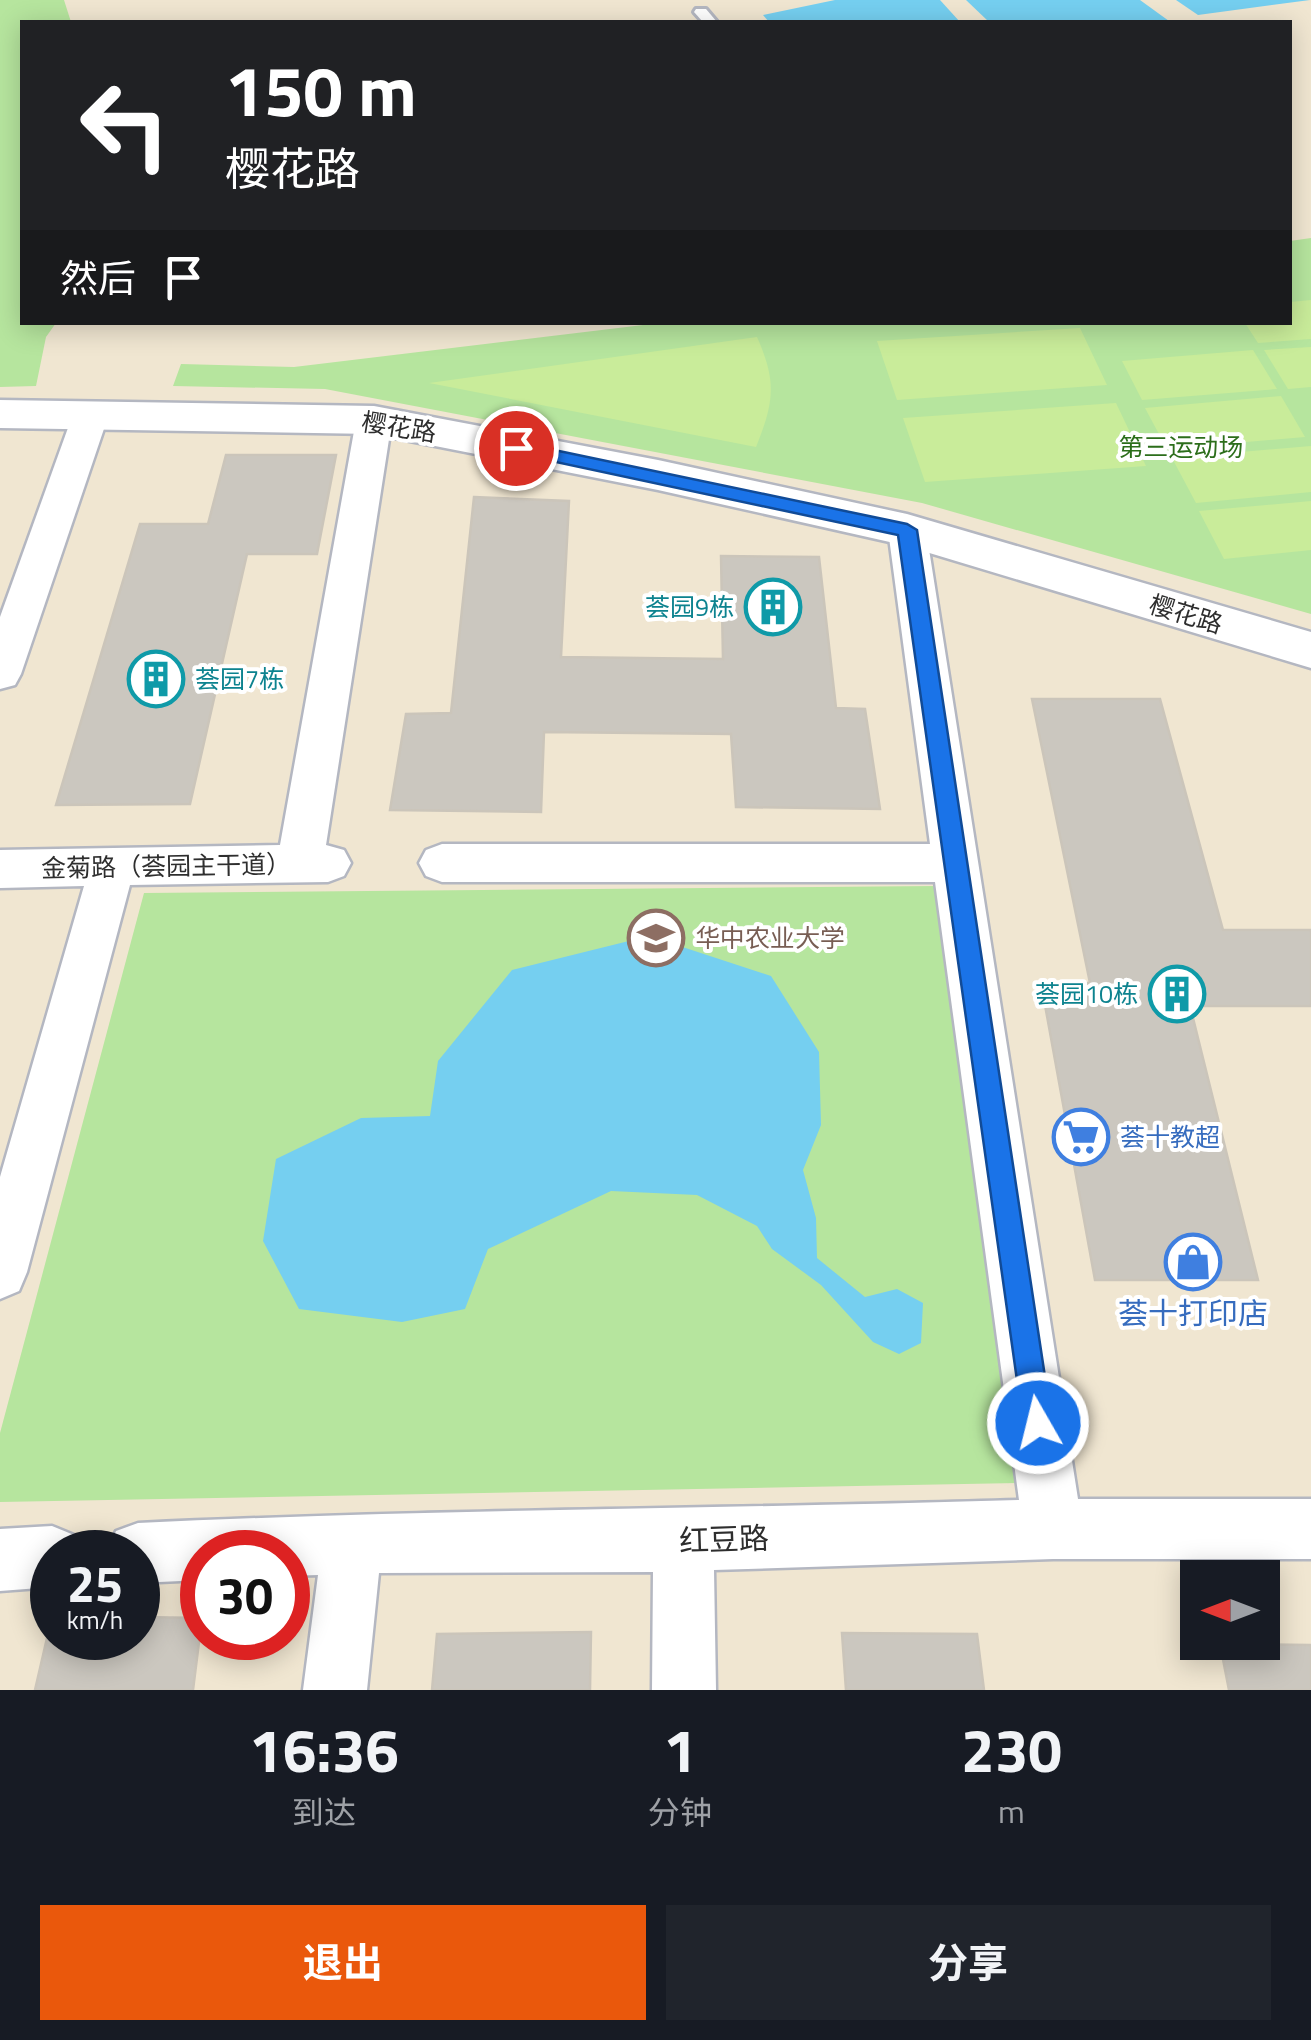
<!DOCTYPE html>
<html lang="zh">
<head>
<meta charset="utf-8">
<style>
  :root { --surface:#171b24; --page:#20242c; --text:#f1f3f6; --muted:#9ea1a6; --accent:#ea580c }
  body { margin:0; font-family:"Titillium Web","Noto Sans SC",sans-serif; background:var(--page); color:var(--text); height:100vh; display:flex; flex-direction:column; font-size:38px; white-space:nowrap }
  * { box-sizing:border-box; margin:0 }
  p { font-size:32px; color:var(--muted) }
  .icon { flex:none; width:55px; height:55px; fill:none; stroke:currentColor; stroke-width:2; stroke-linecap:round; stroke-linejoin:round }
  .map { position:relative; height:1690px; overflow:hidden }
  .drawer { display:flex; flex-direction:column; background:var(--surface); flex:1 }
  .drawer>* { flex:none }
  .banner { position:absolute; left:20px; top:20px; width:1272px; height:305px; border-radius:0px; box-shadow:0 5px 25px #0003; background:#202124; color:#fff; overflow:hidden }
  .needle { width:65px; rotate:270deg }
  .controls { position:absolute; left:1180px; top:1560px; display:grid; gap:20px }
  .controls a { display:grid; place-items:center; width:100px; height:100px; border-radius:0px; background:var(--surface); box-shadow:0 5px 25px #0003; font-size:50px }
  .speed { position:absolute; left:30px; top:1530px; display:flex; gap:20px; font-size:50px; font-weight:700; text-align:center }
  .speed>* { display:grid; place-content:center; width:130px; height:130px; border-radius:50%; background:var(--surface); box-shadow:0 5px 25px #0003; line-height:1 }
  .speed small { font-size:25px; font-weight:400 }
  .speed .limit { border:15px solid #d22; background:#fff; color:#111 }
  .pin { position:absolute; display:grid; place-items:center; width:85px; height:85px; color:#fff; margin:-42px; border:5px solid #fff; border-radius:50%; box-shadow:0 2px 10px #0007 }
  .me { position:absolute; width:110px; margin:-55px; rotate:352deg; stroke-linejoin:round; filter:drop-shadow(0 0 8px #0008) }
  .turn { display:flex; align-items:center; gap:35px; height:210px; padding:0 40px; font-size:45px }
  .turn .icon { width:130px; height:130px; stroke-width:2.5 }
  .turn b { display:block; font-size:70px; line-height:85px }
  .then { display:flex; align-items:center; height:95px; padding:0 40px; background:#0003; gap:20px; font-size:38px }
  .eta { display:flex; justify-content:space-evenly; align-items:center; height:170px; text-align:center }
  .eta b { font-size:60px; font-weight:700; line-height:70px }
  .cta { display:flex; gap:20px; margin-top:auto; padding:20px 40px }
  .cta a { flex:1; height:115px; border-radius:0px; background:var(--accent); color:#fff; font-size:40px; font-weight:700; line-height:115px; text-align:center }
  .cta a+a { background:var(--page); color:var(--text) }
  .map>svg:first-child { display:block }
</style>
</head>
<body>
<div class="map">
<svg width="1311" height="1690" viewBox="0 0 1311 1690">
  <rect width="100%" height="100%" fill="#efe9e1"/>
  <path fill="#f0e6d1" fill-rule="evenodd" d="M0 0H1311V1690H0ZM22 22H1290V322H22ZM52 1552H138V1638H52ZM202 1552H288V1638H202ZM1198 1578H1262V1642H1198Z"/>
  <g fill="#b6e59e">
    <polygon points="0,0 64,0 71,22 22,22 22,322 56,323 46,337 36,386 0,387"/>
    <polygon points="1311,238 1311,614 922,503 325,389 173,386 181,364 294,367 668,322 1290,322 1290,241"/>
    <polygon points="935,886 1019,1483 0,1502 0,1433 144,893"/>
  </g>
  <g fill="#c9ec9a">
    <polygon points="1311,300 1311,339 1258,343 1245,323 1290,322 1290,302"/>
    <polygon points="1080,328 1107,385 897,400 877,341"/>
    <path d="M757 337C777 382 774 402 756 447L429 383Z"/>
    <polygon points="1311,347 1311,387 1288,389 1264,350"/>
    <polygon points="1253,350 1277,389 1142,400 1122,361"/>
    <polygon points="1281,396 1305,437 1167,449 1145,408"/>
    <polygon points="1116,403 1146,466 925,482 903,418"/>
    <polygon points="1311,446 1311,492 1196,503 1172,458"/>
    <polygon points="1311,501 1311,550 1224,559 1199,511"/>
  </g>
  <g fill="#75cff0">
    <polygon points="835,0 940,0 960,22 769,22 763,15"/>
    <polygon points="966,0 1140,0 1169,21 989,22"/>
    <polygon points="1176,0 1310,0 1198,15"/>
    <polygon points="649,936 771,976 819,1052 821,1125 803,1170 816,1218 817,1258 865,1297 897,1289 923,1303 921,1343 899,1354 873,1342 821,1285 772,1249 757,1226 697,1195 611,1191 488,1249 465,1309 402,1322 299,1309 263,1241 276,1159 361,1118 430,1116 438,1061 512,970"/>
  </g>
  <g fill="#cbc7bf" stroke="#cbc5ba" stroke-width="2.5">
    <polygon points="226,455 336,455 317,554 247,554 190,804 56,805 140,524 208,524"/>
    <polygon points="474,497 569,501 561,657 723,659 721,556 819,557 836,708 865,709 880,809 736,807 731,734 544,732 541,812 390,810 406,714 451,713"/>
    <polygon points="1032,699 1160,699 1223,930 1311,930 1311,1006 1190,1006 1258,1280 1095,1280 1041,983 1090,983"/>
    <polygon points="138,1617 202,1618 193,1690 35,1690 47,1638 138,1638"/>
    <polygon points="591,1632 590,1690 432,1690 437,1634"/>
    <polygon points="842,1633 977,1634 984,1690 846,1690"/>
    <polygon points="1220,1644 1311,1645 1311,1690 1229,1690"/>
  </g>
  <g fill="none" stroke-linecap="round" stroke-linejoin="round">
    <g stroke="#b4b7c1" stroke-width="6">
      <polygon id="lane" points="696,9 706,9 717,22 703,22 694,12"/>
    </g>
    <g stroke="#b4b7c1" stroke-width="5">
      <g id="street">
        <polygon points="91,403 103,406 109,414 21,674 15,685 0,689 0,617 73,414 79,406"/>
        <polygon points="374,409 387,412 392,420 326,845 344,850 351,863 344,876 328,882 130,885 27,1272 19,1291 0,1299 0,1177 84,886 0,888 0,850 280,845 356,420 361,412"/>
        <path d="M907 517 920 521 926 530 1078 1499H1311V1559H1053L714 1570 716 1690H652L653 1572 379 1573 367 1690H303L318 1575 288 1576V1552H202V1580L138 1583V1552H108L116 1531 138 1523C431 1509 725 1509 1019 1500L935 882H442L426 876 419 863 426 850 442 844H930L888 530 894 521Z"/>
        <polygon points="52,1526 74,1535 81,1552 52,1552 52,1587 0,1591 0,1529"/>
      </g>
    </g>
    <g stroke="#b4b7c1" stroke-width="5">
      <polygon id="secondary" points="0,400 374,406 658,460 907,514 1311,632 1311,668 903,545 658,490 374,434 0,428"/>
    </g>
    <use href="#lane" fill="#fff" fill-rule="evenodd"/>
    <use href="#street" fill="#fff" fill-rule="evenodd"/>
    <use href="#secondary" fill="#fff" fill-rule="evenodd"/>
  </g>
  <polygon fill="#1a73e8" stroke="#114b97" stroke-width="2.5" points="516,442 907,524 917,530 1052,1423 1048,1433 1038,1437 1027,1433 1023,1423 898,535 509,452 507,448"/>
  <defs>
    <g id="building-ring" transform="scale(2.875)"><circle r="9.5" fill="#fff" stroke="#0f9aa8" stroke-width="1.5"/><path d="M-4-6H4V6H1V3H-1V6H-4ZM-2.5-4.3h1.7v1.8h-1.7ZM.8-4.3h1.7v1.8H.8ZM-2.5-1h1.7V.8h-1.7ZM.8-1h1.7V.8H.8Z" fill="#0f9aa8"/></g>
    <g id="university-ring" transform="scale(2.875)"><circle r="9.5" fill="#fff" stroke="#8d6e63" stroke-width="1.5"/><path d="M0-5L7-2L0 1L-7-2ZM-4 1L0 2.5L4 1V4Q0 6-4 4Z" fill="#8d6e63"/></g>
    <g id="supermarket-ring" transform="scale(2.875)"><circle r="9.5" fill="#fff" stroke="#3f7fe0" stroke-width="1.5"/><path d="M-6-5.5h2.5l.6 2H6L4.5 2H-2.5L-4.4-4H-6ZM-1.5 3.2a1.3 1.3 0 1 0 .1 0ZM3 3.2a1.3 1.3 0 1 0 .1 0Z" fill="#3f7fe0"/></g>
    <g id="shop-ring" transform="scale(2.875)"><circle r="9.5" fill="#fff" stroke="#3f7fe0" stroke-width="1.5"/><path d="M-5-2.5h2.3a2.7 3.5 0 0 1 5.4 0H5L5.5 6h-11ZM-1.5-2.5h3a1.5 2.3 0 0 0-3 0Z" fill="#3f7fe0"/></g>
  </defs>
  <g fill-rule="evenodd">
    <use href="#building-ring" x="773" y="607"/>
    <use href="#building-ring" x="156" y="679"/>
    <use href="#university-ring" x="656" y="938"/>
    <use href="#building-ring" x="1177" y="994"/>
    <use href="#supermarket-ring" x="1081" y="1137"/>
    <use href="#shop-ring" x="1193" y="1262"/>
  </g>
  <g text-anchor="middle" stroke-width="8" stroke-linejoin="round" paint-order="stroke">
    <g font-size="25" fill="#2e2e2e" stroke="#fff">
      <text transform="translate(399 427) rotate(9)" y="9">樱花路</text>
      <text transform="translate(1186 614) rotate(17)" y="9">樱花路</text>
      <text transform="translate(166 866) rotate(-1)" y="9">金菊路（荟园主干道）</text>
    </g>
    <g font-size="25" fill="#2c6e1b" stroke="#fff">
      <text x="1181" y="456">第三运动场</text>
    </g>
    <g font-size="25" fill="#0d838f" stroke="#fff" text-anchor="end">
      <text x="734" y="616">荟园9栋</text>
      <text x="195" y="688" text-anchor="start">荟园7栋</text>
      <text x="1138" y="1003">荟园10栋</text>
    </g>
    <g font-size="25" fill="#785e54" stroke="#fff" text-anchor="start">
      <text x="695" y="947">华中农业大学</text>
    </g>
    <g font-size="25" fill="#366cbe" stroke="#fff" text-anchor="start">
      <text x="1120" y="1146">荟十教超</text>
    </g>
    <g font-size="30" fill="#366cbe" stroke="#fff">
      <text x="1193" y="1324">荟十打印店</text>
    </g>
    <g font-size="30" fill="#2e2e2e" stroke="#fff">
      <text transform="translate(724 1540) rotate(-2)" y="10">红豆路</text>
    </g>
  </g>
</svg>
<div class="controls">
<a><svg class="needle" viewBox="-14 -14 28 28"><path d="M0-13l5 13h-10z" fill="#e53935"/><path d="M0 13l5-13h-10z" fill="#9ea1a6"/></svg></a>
</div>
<div class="speed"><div>25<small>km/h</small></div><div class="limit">30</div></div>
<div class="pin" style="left:516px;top:448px;background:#d93025"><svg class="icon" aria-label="arrive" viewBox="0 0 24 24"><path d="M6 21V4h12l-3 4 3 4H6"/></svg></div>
<svg class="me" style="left:1038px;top:1423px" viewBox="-20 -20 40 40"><circle r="17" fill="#1a73e8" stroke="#fff" stroke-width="3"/><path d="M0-11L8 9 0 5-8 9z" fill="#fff"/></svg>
<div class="banner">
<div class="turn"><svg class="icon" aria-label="left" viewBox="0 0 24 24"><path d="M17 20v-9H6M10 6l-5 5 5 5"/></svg><div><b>150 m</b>樱花路</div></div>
<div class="then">然后<svg class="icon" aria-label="arrive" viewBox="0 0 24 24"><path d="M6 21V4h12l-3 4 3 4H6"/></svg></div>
</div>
</div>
<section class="drawer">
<div class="eta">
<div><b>16:36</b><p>到达</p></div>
<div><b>1</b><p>分钟</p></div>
<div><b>230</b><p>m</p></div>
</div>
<div class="cta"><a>退出</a><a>分享</a></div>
</section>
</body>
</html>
